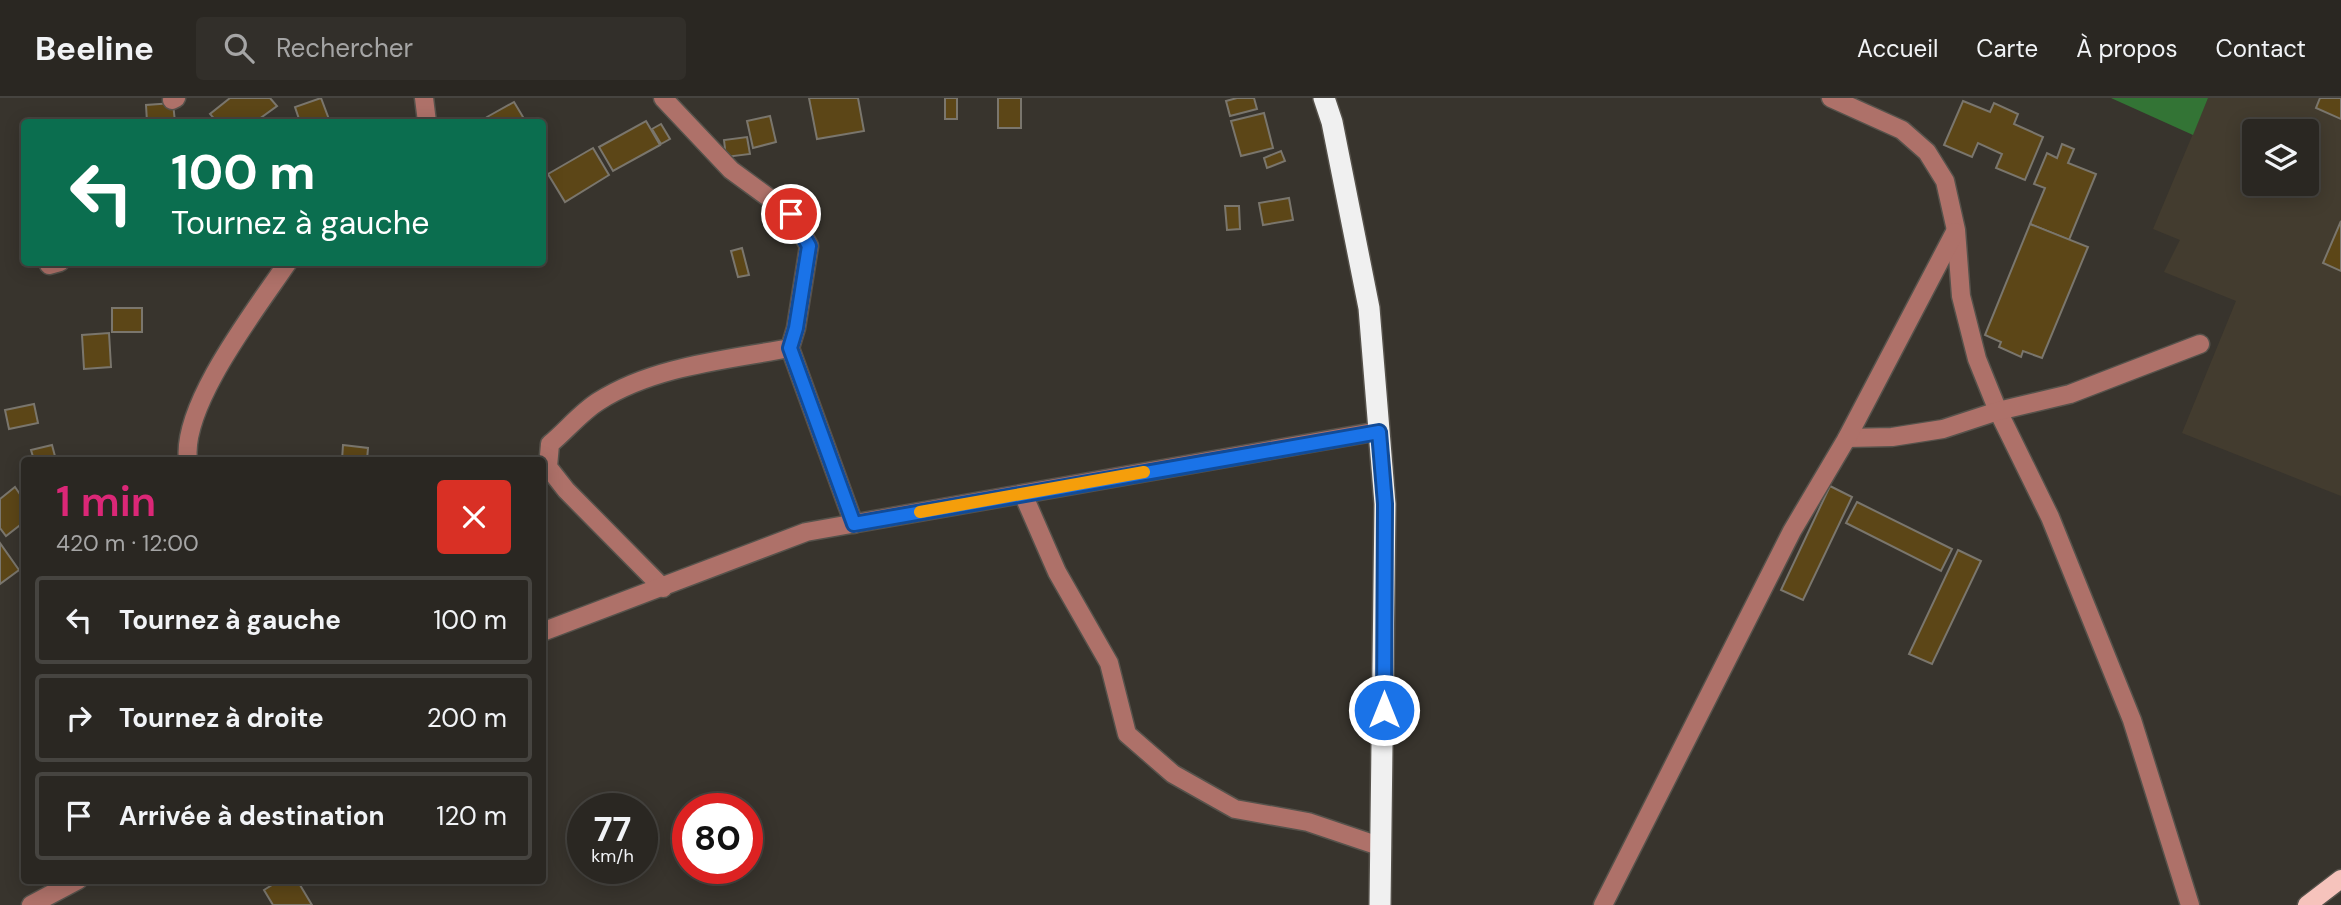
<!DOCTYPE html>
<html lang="fr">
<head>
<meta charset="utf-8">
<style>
  :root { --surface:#2a2722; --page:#322f2a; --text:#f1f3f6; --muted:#a5a5a5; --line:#464440; --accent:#db2777 }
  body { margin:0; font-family:"DM Sans",sans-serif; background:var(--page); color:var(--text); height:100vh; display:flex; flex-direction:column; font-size:26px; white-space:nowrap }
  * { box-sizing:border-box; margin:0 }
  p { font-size:23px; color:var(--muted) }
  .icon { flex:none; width:38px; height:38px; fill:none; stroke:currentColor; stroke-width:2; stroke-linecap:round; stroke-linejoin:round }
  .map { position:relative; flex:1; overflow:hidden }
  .side { position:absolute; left:21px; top:359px; width:525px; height:427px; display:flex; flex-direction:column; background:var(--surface); border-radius:7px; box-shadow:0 4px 18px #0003,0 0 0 2px var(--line) }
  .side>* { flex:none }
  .hud { position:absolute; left:21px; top:21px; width:525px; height:147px; border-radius:7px; box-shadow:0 4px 18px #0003,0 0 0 2px var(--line); background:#0b6e4f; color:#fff; overflow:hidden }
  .buttons { position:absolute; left:2242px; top:21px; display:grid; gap:14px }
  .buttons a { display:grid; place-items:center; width:77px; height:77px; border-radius:7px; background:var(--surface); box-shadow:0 4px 18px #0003,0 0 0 2px var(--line); font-size:35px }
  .speed { position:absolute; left:567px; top:695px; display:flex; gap:14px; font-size:35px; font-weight:700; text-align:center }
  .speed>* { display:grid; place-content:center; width:91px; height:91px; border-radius:50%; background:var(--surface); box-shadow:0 4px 18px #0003,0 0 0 2px var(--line); line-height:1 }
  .speed small { font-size:18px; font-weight:400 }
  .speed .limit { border:10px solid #d22; background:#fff; color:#111 }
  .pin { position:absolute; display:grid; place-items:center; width:60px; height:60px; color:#fff; margin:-30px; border:4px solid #fff; border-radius:50%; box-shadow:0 2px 7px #0007 }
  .me { position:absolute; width:77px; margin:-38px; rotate:0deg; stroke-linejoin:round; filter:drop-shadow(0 0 5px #0008) }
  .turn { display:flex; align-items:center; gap:24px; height:147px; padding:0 35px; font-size:32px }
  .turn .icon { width:91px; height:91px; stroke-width:2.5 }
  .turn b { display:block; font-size:49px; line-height:60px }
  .round { display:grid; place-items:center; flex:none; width:74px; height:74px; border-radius:7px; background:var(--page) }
  .overview { display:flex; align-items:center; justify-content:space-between; height:119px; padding:0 35px }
  h1 { font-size:42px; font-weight:600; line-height:52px; color:var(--accent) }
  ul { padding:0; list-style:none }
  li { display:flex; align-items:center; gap:21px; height:88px; margin:0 14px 10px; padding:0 21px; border:4px solid var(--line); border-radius:7px }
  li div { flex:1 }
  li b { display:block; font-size:26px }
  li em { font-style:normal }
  header { display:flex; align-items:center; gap:42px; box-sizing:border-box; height:98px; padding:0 35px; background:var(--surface); border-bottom:2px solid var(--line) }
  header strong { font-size:33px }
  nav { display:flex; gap:38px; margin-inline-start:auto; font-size:24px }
  .search { width:490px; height:63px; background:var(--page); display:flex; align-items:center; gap:18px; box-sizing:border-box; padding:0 24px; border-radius:7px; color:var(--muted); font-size:26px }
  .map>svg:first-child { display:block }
</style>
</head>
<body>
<header>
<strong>Beeline</strong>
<div class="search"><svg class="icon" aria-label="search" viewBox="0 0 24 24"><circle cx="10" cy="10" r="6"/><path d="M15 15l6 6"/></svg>Rechercher</div>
<nav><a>Accueil</a><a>Carte</a><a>À propos</a><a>Contact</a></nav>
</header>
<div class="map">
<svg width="2341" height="807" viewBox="0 0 2341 807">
  <rect width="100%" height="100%" fill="#38342d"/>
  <path fill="#433c2f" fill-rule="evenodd" d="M2208 0H2341V398L2182 335 2236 203 2164 174 2180 142 2153 131ZM2254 33H2306V86H2254Z"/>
  <polygon fill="#337435" points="2111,0 2208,0 2193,37"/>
  <g fill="#5c4617" stroke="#7a766d" stroke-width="2">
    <polygon points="230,0 270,0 277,8 255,24 217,24 210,16"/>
    <polygon points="321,0 330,24 300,24 295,9"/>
    <polygon points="809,0 858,0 864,33 817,41"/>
    <rect x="945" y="0" width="12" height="21"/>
    <rect x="998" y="0" width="23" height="30"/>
    <polygon points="1237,0 1254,0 1257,11 1230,18 1226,3"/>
    <polygon points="2320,0 2341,0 2341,21 2316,10"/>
    <polygon points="1963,3 1990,14 1994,5 2018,16 2014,26 2043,39 2025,82 1996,70 2002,56 1978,45 1972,59 1944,47"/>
    <polygon points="514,4 526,24 490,24 487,19"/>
    <polygon points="173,5 175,24 147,24 146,7"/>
    <polygon points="1264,15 1273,50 1241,58 1231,23"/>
    <polygon points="770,18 776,44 753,50 747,23"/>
    <polygon points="646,23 660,47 613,73 599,49"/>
    <polygon points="661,26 670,41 661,46 652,31"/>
    <polygon points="747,39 750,56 726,59 724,42"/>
    <polygon points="2062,46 2074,51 2068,65 2096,76 2069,142 2030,126 2045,90 2034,86 2047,55 2057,60"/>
    <polygon points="593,50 609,77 565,104 548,76"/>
    <polygon points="1281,53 1285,63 1267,70 1264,60"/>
    <polygon points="1289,100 1293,122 1263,127 1259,105"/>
    <polygon points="1225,108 1239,108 1240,131 1227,132"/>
    <polygon points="2341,123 2341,173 2323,165"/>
    <polygon points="2030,126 2088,149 2042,260 2023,253 2021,259 1999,249 2001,244 1985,237"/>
    <polygon points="742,150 749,177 738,179 731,153"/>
    <rect x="112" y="210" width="30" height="24"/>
    <polygon points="109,235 111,269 84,271 82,237"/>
    <polygon points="34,306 38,325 9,331 5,312"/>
    <polygon points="52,347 56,362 34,362 31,352"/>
    <polygon points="343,347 368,350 367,362 342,362"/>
    <polygon points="1830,388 1852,399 1803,502 1781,492"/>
    <polygon points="15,389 24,402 24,424 6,438 0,430 0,401"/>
    <polygon points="1857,404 1952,451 1941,473 1846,425"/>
    <polygon points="0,445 19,472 0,486"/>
    <polygon points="1958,452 1981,463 1932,566 1909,556"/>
    <polygon points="280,782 297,782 312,807 273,807 264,792"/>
  </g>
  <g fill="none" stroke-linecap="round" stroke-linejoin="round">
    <g stroke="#56524b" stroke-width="21">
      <g id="minor">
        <polyline points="424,0 427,24"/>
        <polyline points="663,0 731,72 791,116 809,148 796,230 790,250 854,426"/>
        <polyline points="1831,0 1902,32 1927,54 1945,83 1956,132 1961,198 1977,261 1998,313 2050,419 2132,622 2190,807"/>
        <polyline points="172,2 176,0"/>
        <polyline points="49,167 60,164"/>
        <polyline points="1847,340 1892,339 1943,331 1998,313 2070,296 2200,246"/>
        <path d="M188 362C181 307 257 210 288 164"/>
        <polyline points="1023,396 1057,474 1109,565 1127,636 1173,676 1235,711 1308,724 1382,749"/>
        <path d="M663 490 566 392 548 369 550 346C566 333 581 314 599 303 654 268 726 262 790 250"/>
        <polyline points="542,534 806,434 1379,333"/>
        <polyline points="31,807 78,782"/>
        <polyline points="1603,807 1792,433 1847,340 1955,134"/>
      </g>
    </g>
    <g stroke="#56524b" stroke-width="21">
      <polyline id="major" points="2307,807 2341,781"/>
    </g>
    <g stroke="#56524b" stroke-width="24">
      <polyline id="highway" points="1324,0 1332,24 1369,210 1385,406 1380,807"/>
    </g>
    <use href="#minor" stroke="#ae7169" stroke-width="18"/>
    <use href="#major" stroke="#f6c3bc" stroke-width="18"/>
    <use href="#highway" stroke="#f0f0f0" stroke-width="21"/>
  </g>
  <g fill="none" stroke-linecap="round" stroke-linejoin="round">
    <g stroke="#114b97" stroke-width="18">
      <polyline id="route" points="791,116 809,148 796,230 790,250 854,426 1379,334 1385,406 1384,612"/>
    </g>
    <use href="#route" stroke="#1a73e8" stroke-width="12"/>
    <polyline stroke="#f59e0b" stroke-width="12" points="920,414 1144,374"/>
  </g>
</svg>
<div class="buttons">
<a><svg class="icon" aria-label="layers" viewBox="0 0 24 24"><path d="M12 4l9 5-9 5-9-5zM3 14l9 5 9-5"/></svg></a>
</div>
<div class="speed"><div>77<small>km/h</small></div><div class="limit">80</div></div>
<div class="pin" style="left:791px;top:116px;background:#d93025"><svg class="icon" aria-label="arrive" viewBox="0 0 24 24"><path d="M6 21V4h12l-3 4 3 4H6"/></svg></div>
<svg class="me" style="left:1384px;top:612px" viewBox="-20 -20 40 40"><circle r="17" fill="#1a73e8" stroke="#fff" stroke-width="3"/><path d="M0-11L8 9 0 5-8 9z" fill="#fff"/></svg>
<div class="hud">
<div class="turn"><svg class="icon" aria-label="left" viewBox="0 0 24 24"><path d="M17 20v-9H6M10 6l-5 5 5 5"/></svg><div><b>100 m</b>Tournez à gauche</div></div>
</div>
<section class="side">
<div class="overview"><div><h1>1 min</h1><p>420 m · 12:00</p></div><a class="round" style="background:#d93025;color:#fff"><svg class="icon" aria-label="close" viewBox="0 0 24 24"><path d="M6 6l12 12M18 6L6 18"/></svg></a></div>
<ul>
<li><svg class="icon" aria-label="left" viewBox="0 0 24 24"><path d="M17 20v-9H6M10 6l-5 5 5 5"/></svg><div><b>Tournez à gauche</b></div><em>100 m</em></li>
<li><svg class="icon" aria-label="right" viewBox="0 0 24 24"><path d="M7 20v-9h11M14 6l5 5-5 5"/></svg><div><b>Tournez à droite</b></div><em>200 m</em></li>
<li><svg class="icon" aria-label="arrive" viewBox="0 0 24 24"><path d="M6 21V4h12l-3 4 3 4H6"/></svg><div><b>Arrivée à destination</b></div><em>120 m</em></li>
</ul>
</section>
</div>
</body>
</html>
